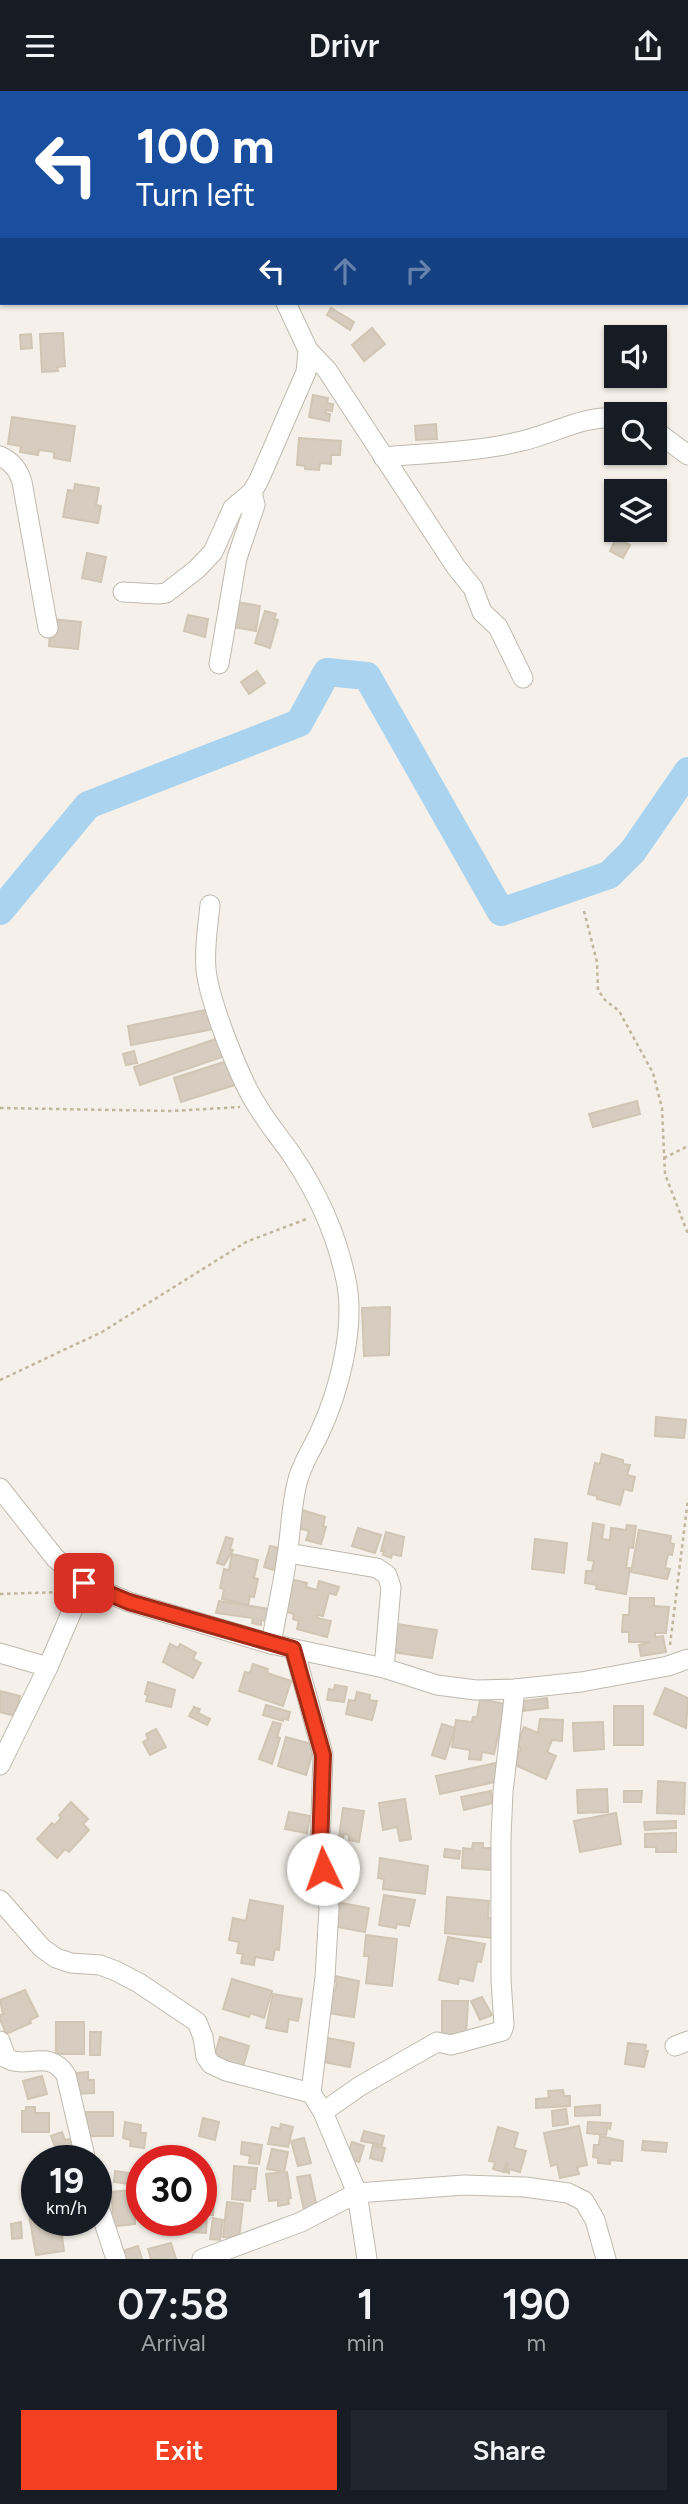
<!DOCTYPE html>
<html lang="en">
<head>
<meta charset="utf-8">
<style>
  :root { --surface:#171b24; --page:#20242c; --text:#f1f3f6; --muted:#9ea1a6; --accent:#f44022 }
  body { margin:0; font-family:Figtree,sans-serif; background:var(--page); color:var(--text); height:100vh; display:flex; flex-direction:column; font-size:26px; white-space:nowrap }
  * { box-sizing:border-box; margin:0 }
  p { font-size:23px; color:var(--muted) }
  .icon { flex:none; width:38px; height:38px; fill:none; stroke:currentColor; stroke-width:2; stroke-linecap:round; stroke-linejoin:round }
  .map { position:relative; height:2168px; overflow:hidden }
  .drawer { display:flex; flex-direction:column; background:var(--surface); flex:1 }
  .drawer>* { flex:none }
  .top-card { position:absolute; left:0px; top:0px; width:690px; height:214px; box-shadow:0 2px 5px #0004; background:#1a4fa0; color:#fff; overflow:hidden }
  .tools { position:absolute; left:604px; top:234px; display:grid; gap:14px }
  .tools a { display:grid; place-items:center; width:63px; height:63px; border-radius:0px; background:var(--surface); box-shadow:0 2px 5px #0004; font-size:35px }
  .speed { position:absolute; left:21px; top:2054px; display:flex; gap:14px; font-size:35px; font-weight:700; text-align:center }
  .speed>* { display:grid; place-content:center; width:91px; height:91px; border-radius:50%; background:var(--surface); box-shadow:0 2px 5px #0004; line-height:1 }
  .speed small { font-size:18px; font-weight:400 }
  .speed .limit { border:10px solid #d22; background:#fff; color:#111 }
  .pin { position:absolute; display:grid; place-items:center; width:60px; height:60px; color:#fff; margin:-30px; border-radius:14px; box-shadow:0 4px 10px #0006 }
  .me { position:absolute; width:77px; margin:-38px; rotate:357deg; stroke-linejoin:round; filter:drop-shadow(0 0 5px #0008) }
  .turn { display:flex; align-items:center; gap:24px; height:147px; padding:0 21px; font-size:32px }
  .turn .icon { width:91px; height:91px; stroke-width:2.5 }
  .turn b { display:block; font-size:49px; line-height:60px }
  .lanes { display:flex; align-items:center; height:66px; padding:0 21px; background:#0003; justify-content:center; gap:35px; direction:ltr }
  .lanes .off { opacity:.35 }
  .eta { display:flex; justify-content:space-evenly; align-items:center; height:119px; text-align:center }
  .eta b { font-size:42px; font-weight:600; line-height:49px }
  .action { display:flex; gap:14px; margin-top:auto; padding:14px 21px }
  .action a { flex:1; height:80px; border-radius:0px; background:var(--accent); color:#fff; font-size:28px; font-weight:600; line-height:80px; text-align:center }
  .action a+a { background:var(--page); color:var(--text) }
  header { display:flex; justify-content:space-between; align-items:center; height:91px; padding:0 21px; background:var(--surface); font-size:32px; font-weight:600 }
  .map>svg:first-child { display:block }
</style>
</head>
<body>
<header><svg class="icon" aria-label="menu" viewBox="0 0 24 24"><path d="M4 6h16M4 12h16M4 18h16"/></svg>Drivr<svg class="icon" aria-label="share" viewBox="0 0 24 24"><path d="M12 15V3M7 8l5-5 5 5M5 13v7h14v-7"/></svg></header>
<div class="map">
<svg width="688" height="2168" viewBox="0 0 688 2168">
  <rect width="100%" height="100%" fill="#f5f1ea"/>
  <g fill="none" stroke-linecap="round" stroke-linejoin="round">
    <polyline stroke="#a9d3ef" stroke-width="28" points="0,820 88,714 299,632 327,581 367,585 501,821 609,784 633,760 688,680"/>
  </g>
  <g fill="#d6cdc0" stroke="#d1c5b3" stroke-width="2">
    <polygon points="331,217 354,231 350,239 327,224"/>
    <polygon points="372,237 385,253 364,270 352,254"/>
    <polygon points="63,242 65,275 57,276 58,280 42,281 40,243"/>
    <polygon points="31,243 32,257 21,258 20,244"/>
    <polygon points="313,304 328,307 327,312 333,313 332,320 326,319 325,322 330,323 329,330 309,326"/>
    <polygon points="12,326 75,335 70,370 54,367 54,361 39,359 38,364 20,361 21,355 8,353"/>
    <polygon points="436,333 437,348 416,349 415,335"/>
    <polygon points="299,347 341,350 340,364 331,364 331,373 320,372 319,379 305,378 305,375 297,374"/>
    <polygon points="75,393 99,397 96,414 101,415 98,432 63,426 68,399 74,400"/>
    <polygon points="616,447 630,454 623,467 610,460"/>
    <polygon points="87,462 106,466 101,491 82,487"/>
    <polygon points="237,511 260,515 256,540 233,536"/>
    <polygon points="265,520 276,523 274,528 278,529 270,557 255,552"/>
    <polygon points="188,524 208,528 205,546 184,540"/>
    <polygon points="51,528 81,531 78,558 49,555"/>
    <polygon points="257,580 265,592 249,603 241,591"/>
    <polygon points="215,917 219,937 131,954 128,935"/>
    <polygon points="224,945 231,963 140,994 134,976"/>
    <polygon points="134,960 137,972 126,974 123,963"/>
    <polygon points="230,969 238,993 181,1011 174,987"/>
    <polygon points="637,1010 640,1023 593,1036 589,1023"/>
    <polygon points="390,1216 389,1264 364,1265 362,1217"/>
    <polygon points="656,1326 686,1329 684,1347 655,1345"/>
    <polygon points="602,1363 623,1369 623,1373 630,1374 627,1384 635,1386 632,1400 624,1398 620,1414 597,1408 597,1405 588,1403 595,1372 600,1373"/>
    <polygon points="299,1418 325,1426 323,1435 326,1436 321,1453 306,1449 309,1440 294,1436"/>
    <polygon points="593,1432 604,1434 602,1448 610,1449 611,1437 626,1439 627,1434 636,1435 633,1457 629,1456 626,1477 630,1477 626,1503 596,1498 597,1494 585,1492 586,1480 592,1480 594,1470 588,1469"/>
    <polygon points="358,1437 381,1444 375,1462 352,1455"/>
    <polygon points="639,1439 671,1445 670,1452 674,1453 672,1464 668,1463 665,1477 670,1478 667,1488 631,1481"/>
    <polygon points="386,1441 404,1446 401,1465 392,1463 391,1467 383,1464 384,1460 381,1460"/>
    <polygon points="226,1446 233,1448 230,1458 233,1459 224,1474 217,1472"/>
    <polygon points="535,1448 567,1452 564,1482 532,1478"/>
    <polygon points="270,1455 279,1457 274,1479 264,1476"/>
    <polygon points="232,1463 258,1469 254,1487 258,1488 254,1506 250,1505 248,1514 222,1508 224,1498 220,1497 224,1478 229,1479"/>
    <polygon points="291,1488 307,1492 306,1496 317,1499 319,1490 339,1496 336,1504 329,1502 323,1525 317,1524 317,1527 331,1530 327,1546 297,1538 299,1530 293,1528 294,1523 283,1520"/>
    <polygon points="630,1507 654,1507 654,1515 669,1516 666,1542 655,1542 655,1546 663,1545 666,1561 641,1565 639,1554 650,1551 629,1551 629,1541 622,1541 623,1524 629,1524"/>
    <polygon points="219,1510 270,1518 268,1530 261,1529 261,1534 252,1532 253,1527 216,1522"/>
    <polygon points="397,1533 437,1539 432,1567 392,1561"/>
    <polygon points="170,1553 178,1557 180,1553 196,1562 193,1568 201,1572 193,1587 163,1571"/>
    <polygon points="253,1573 268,1578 267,1582 291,1590 283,1615 239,1600 245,1581 250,1582"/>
    <polygon points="148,1591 175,1599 171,1616 146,1610 148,1604 145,1603"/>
    <polygon points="335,1594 347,1596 344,1611 327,1609 329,1598 334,1599"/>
    <polygon points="665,1597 688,1607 686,1637 654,1623"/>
    <polygon points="0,1600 20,1605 15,1625 0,1621"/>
    <polygon points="357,1601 370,1604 369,1609 377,1610 372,1629 346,1623 349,1609 355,1610"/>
    <polygon points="547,1607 548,1617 524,1620 523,1610"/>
    <polygon points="480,1608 505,1613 494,1663 482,1661 481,1669 469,1668 470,1659 452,1656 456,1629 472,1631 473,1626 477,1626"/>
    <polygon points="266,1614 290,1621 288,1629 283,1627 283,1630 263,1624"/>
    <rect x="614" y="1615" width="29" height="39"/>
    <polygon points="194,1616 200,1618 198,1622 210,1628 207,1634 189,1625"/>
    <polygon points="540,1628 563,1629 562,1650 552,1649 547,1661 556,1665 546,1688 513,1673 521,1657 516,1655 524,1636 538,1642"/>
    <polygon points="273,1631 281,1633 277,1646 280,1647 272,1673 259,1668"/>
    <polygon points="603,1631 604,1658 574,1660 573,1632"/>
    <polygon points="442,1633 455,1637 445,1668 432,1664"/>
    <polygon points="156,1638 166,1656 150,1664 143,1651 148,1648 146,1643"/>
    <polygon points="286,1646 315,1654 306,1684 278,1675"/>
    <polygon points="496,1672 500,1690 440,1703 436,1685"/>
    <polygon points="658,1690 685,1692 684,1723 657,1722"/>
    <polygon points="607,1698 608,1721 578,1722 577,1699"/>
    <polygon points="491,1700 493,1712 464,1719 461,1706"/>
    <polygon points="624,1700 642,1700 641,1711 624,1711"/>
    <polygon points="405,1708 411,1748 400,1750 397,1736 383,1739 379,1712"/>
    <polygon points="71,1711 88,1728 83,1733 89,1739 69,1761 65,1758 57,1767 37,1748 52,1732 55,1734 61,1727 59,1724"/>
    <polygon points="343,1717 364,1720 359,1751 349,1749 349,1744 344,1743 343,1747 339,1746"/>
    <polygon points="289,1721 310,1725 307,1742 285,1738"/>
    <polygon points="616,1722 621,1753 580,1761 574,1730"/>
    <polygon points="676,1730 676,1737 645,1739 644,1731"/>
    <polygon points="676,1742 676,1761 656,1761 656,1756 645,1756 645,1743"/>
    <polygon points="473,1752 483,1752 483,1757 493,1757 492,1779 462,1777 463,1757 472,1758"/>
    <polygon points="445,1758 460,1760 459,1768 444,1766"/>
    <polygon points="380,1767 428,1775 425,1803 383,1798 384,1788 378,1787"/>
    <polygon points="335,1771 351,1776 350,1780 359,1783 354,1799 345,1796 343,1800 328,1796"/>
    <polygon points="384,1804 415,1809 409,1835 397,1833 396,1837 379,1834"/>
    <polygon points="447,1806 489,1810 488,1827 494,1827 493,1847 445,1842"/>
    <polygon points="250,1809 283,1815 279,1859 275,1858 273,1869 255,1866 254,1874 241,1872 243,1863 237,1862 239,1851 229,1849 233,1827 246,1830"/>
    <polygon points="336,1811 369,1817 365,1841 332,1835"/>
    <polygon points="366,1844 397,1848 392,1895 366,1892 369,1865 364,1865"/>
    <polygon points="448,1846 485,1853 481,1871 477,1870 473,1890 459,1887 458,1893 439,1889"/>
    <polygon points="335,1885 359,1890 354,1926 328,1922 332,1899 335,1900 337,1891 334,1890"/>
    <polygon points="232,1888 272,1900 264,1927 250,1922 249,1926 223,1918"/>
    <polygon points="25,1899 38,1925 30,1929 31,1932 6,1943 0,1928 0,1924 3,1923 0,1909"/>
    <polygon points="273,1903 302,1908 298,1930 289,1928 287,1941 266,1937"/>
    <polygon points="482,1906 492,1924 480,1929 471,1910"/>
    <polygon points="442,1910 468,1910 466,1945 442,1945"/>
    <rect x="56" y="1931" width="28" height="32"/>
    <polygon points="90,1941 101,1941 100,1964 90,1964"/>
    <polygon points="220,1946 249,1955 242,1979 213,1970"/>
    <polygon points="322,1946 354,1952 350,1976 318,1970"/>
    <polygon points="628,1952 646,1954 645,1960 648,1960 644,1976 625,1973"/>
    <polygon points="88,1981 88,1989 94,1989 94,2002 76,2003 75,1982"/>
    <polygon points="42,1985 47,2003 28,2008 23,1990"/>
    <polygon points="563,1999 564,2005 570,2005 570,2015 536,2017 536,2008 549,2007 548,2000"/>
    <polygon points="600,2014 600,2024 575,2025 575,2016"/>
    <polygon points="26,2016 35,2016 35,2022 49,2022 49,2041 22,2041 22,2020 26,2020"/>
    <polygon points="566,2018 568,2033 553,2035 552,2020"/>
    <rect x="85" y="2021" width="28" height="24"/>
    <polygon points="203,2027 219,2031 215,2049 199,2045"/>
    <polygon points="125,2031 141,2034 140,2042 146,2042 144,2057 130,2055 131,2049 123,2047"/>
    <polygon points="588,2031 611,2032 610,2038 607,2037 606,2044 587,2042"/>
    <polygon points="281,2033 293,2036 288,2056 268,2053 272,2036 280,2038"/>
    <polygon points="579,2035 587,2074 577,2076 579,2083 560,2087 557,2073 551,2075 544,2042"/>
    <polygon points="498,2036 518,2042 514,2057 526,2060 520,2081 509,2078 509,2082 506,2081 508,2072 506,2072 504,2081 493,2078 495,2071 489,2070"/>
    <polygon points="364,2040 384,2045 382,2054 361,2050"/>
    <polygon points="62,2041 65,2049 70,2048 73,2055 68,2058 70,2064 60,2068 51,2045"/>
    <polygon points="600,2045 623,2050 622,2070 610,2069 610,2073 598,2072 598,2067 593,2066 594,2054 599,2054"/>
    <polygon points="304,2047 311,2072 298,2075 291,2050"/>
    <polygon points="643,2050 667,2052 666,2061 642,2059"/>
    <polygon points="242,2051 262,2054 259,2073 249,2072 250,2065 241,2063"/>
    <polygon points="352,2051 364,2055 359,2071 353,2069 345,2071"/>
    <polygon points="373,2054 385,2057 382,2070 370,2067"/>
    <polygon points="272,2058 288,2061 284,2081 267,2078"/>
    <polygon points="234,2075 257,2077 255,2098 251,2098 250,2110 232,2108"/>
    <polygon points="115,2080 137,2083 136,2094 114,2091"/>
    <polygon points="287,2081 291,2107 288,2108 289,2113 278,2115 278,2109 269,2110 266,2083"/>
    <polygon points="310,2084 318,2122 305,2124 297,2086"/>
    <polygon points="132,2099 132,2107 139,2106 141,2126 135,2126 135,2133 109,2136 108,2122 113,2121 111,2101"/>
    <polygon points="201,2109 214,2110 213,2124 207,2124 206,2142 188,2141 188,2137 182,2137 182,2133 176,2133 177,2130 201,2130"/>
    <polygon points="227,2111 243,2113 239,2147 223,2146"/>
    <polygon points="37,2117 37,2130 60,2130 64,2160 36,2164 28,2118"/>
    <polygon points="213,2127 223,2129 220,2149 210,2148"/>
    <polygon points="21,2131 22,2147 12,2148 11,2133"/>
    <polygon points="171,2152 176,2168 151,2168 148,2158"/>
    <polygon points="138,2155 142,2168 121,2168 119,2161"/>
  </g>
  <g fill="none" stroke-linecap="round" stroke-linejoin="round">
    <g stroke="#c0b9ad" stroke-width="21">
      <g id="minor">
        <polyline points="174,0 175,2"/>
        <polyline points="306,0 314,2"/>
        <polyline points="21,2 21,0"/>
        <polyline points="484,2 487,0"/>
        <polyline points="0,67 2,61"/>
        <polyline points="308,259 327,279 456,476 473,497 482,521 498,536 523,587"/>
        <polyline points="654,339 688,364"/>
        <path d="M0 365C12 371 18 378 22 391L48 537"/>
        <path d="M383 366C430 362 477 361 522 350 553 343 584 324 616 327"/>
        <polyline points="123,501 158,503 166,502 197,478 213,461 233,417 252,401 259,389 306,281 308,259 286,212"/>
        <polyline points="219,573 237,467 255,414 252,401"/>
        <path d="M210 814C208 835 204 857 206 878 209 910 240 989 258 1016 268 1033 281 1048 292 1064 317 1101 337 1145 346 1189 356 1236 339 1301 319 1343 311 1360 301 1374 297 1392 291 1416 291 1440 287 1465 283 1495 276 1524 271 1553"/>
        <polyline points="0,1397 55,1467 84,1492 129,1511 271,1553 384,1577 437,1594 476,1599 515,1598 581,1591 668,1575 688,1568"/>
        <polyline points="288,1462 377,1477 387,1484 391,1496 384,1577"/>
        <polyline points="294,1558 323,1664 320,1758 329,1817 325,1886 311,2002"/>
        <polyline points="0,1562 48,1576"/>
        <polyline points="0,1674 48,1576 84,1492"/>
        <polyline points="0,1809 42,1857 56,1867 71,1872 100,1874 116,1880 139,1892 197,1931 203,1946 206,1966 211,1973 226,1980 311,2002 323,2021 357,2102 367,2168"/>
        <path d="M0 1950 6 1967C28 1979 49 1957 66 1984L86 2070"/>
        <polyline points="675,1955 688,1950"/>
        <polyline points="323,2021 360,1995 437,1951 451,1954 502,1940 504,1934 501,1889 501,1746 503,1701 515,1598"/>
        <polyline points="96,2107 116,2168"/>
        <polyline points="202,2168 301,2131 357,2102 464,2094 525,2096 568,2102 584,2110 595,2129 606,2168"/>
      </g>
    </g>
    <g stroke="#c2b59e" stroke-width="2.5" stroke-dasharray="3.5 3.5" stroke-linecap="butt">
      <polyline points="584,820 597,871 598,899 605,909 619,920 653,982 662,1017 665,1083 688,1143"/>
      <polyline points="0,1017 172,1020 240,1016"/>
      <polyline points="664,1067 688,1055"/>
      <polyline points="0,1289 102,1241 246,1151 309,1127"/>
      <polyline points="0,1503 63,1501"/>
      <polyline points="670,1554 688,1408"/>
    </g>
    <use href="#minor" stroke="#fff" stroke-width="19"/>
  </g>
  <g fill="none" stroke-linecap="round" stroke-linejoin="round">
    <g stroke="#9f2a16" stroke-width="18">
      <polyline id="route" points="84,1492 129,1511 293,1558 323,1664 320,1758 323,1778"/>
    </g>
    <use href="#route" stroke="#f44022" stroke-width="12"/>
  </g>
</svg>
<div class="tools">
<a><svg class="icon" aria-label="sound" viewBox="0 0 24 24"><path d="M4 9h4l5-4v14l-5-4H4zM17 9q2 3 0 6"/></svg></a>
<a><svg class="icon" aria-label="search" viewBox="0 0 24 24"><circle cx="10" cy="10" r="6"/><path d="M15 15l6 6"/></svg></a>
<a><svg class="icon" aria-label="layers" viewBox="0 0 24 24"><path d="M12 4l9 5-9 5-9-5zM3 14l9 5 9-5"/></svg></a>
</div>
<div class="speed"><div>19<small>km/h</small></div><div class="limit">30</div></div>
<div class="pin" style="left:84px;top:1492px;background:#d93025"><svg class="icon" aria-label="arrive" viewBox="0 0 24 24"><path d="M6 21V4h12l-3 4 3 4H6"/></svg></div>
<svg class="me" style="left:323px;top:1778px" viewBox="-20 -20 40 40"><circle r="19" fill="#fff"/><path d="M0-13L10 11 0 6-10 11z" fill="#f44022"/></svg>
<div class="top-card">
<div class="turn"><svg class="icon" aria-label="left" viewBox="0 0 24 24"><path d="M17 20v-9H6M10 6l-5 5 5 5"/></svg><div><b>100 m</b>Turn left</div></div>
<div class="lanes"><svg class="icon" aria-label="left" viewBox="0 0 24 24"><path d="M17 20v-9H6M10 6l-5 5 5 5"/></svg><svg class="icon off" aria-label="ahead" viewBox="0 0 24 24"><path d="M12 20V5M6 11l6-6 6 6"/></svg><svg class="icon off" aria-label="right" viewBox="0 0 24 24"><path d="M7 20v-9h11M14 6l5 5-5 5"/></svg></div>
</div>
</div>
<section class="drawer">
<div class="eta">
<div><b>07:58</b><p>Arrival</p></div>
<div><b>1</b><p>min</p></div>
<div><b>190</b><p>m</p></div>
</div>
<div class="action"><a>Exit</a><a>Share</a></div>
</section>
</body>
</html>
